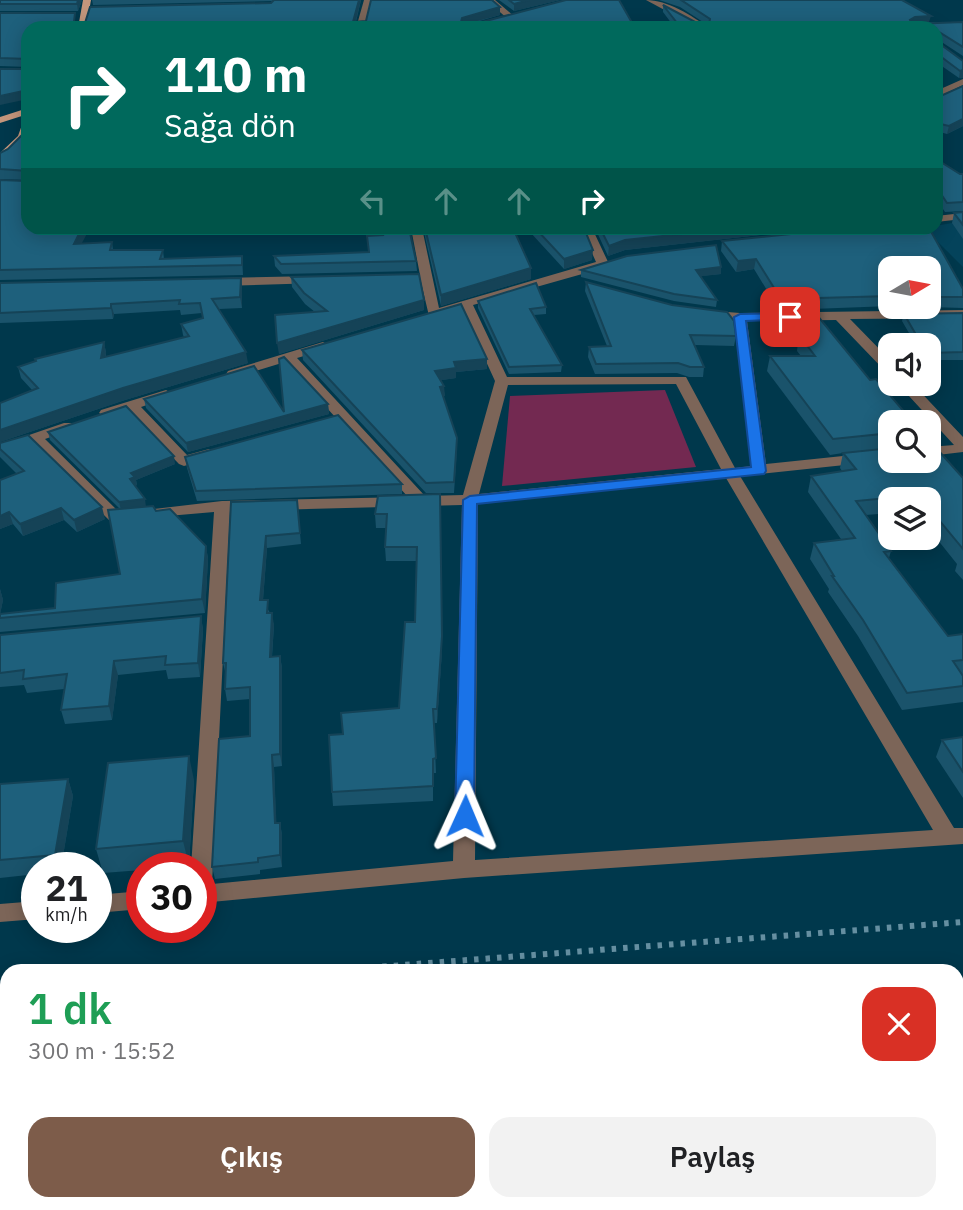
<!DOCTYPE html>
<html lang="tr">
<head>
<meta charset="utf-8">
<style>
  :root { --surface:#fff; --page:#f2f2f2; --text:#202124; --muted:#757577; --accent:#7d5c4a }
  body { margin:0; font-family:"IBM Plex Sans",sans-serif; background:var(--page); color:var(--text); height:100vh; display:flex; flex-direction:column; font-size:26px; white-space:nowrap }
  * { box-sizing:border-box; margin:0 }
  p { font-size:23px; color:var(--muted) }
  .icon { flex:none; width:38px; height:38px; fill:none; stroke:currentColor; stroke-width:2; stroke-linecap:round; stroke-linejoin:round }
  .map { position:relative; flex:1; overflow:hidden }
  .drawer { position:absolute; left:0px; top:964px; width:964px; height:247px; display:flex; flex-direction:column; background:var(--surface); border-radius:21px 21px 0 0; box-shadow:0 4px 18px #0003 }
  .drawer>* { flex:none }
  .banner { position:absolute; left:21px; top:21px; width:922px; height:214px; border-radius:21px; box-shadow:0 4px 18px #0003; background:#00695c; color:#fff; overflow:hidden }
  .needle { width:46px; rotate:80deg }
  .tools { position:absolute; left:878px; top:256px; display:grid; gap:14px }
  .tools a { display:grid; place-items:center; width:63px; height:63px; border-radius:14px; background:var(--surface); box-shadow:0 4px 18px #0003; font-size:35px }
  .speed { position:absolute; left:21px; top:852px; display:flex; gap:14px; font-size:35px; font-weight:700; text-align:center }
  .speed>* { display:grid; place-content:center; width:91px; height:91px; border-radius:50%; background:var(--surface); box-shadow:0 4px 18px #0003; line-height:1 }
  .speed small { font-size:18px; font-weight:400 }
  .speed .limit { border:10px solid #d22; background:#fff; color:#111 }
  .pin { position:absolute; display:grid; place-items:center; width:60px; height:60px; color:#fff; margin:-30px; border-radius:14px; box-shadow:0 4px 10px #0006 }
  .me { position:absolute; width:77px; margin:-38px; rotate:1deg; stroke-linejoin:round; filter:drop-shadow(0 0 5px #0008) }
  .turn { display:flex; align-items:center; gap:24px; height:147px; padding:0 28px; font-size:32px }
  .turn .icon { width:91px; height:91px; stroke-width:2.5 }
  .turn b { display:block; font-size:49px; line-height:60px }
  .lanes { display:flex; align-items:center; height:66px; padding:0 28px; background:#0003; justify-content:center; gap:35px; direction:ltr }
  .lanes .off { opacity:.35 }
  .round { display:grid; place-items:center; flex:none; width:74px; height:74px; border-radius:21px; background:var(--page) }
  .head { display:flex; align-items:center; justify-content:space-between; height:119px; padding:0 28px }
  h1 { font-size:42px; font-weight:600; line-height:52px; color:#1e9e55 }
  .primary-button { display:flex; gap:14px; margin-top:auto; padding:14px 28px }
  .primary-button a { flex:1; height:80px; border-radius:21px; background:var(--accent); color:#fff; font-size:28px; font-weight:600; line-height:80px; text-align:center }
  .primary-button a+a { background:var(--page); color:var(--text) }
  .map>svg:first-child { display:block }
</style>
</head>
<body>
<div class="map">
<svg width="963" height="1210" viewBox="0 0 963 1210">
  <rect width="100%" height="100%" fill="#00384c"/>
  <polygon fill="#04435b" points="963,221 963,267 924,228"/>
  <polygon fill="#732951" points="665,390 696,467 502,486 510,396"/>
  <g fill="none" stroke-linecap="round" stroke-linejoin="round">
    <g stroke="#658fa1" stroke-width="6" stroke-dasharray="4.5 7" stroke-linecap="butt">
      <polyline points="325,971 963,922"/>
      <polyline points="0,994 7,994"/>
    </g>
    <g fill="#7c6558" fill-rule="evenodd">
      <polygon points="364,0 372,0 364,28 356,28"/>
      <polygon points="486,0 495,0 515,17 508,19"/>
      <path d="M646 0C667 0 692 15 708 28H698Z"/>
      <polygon points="963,79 963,85 936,98 936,91"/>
      <polygon points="963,213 963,219 936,222 936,216"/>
      <path d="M411 228H422L439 308 596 262 581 228H592L609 264 607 267 473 305 507 377H686L735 468 751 466 734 320 702 316V310L740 313 963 310V318L850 319 891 361V373L886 372 836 320 747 321 766 464 891 451 892 460 740 476 954 828H963V844L464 878 201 903V868H191L214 512 110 521 32 444 0 454V445L64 423H74L76 426 74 429 45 439 120 513 222 501 408 497 285 362 233 378 226 374 228 371 323 342 330 346 328 349 297 358 425 496 463 495 495 381 462 309 429 316 421 282 395 283 389 279 395 275H420ZM676 384 721 469 479 494 508 385ZM726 478 933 830 475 860 478 504ZM462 505 453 861 212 884 230 511Z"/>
      <polygon points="315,276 321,280 319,283 220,286 214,282 220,278"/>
      <polygon points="897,383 912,383 963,437 963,452 929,456 929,447 954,445"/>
      <polygon points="166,390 173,394 171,397 141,407 187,455 209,449 214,451 217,454 214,457 184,466 179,464 128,411 106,417 99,413 101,410"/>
      <polygon points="142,891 142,909 96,913 96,895"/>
      <polygon points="37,901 37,919 0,922 0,904"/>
      <rect x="238" y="1204" width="28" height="6"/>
      <polygon points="567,1204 595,1204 596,1210 568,1210"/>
    </g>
    <g fill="#c4967c" fill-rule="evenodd">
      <polygon points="83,0 91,0 86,28 78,28"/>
      <polygon points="28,108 28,114 0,123 0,117"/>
      <polygon points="28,119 28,137 0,161 0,153 18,136 23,122"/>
      <polygon points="957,990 963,990 963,1010 957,1011"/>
      <rect x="957" y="1054" width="6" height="22"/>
      <polygon points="7,1082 7,1106 0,1107 0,1083"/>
      <polygon points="7,1159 7,1185 0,1186 0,1160"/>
    </g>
  </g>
  <g fill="#1a536b">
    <polygon points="0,0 82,0 78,11 0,11"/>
    <polygon points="92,0 361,0 356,22 500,7 500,15 473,23 28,28 28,67 0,66 0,13 85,23 271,3 273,1 93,5"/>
    <polygon points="499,0 560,0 514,11"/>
    <polygon points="659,0 902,0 929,22 963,22 963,56 937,39 936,28 675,28 663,12 663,5 697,23 706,24 680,7"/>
    <polygon points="936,41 963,61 963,78 959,78 936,62"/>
    <polygon points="963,86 963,126 947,134 936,131 936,98"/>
    <polygon points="28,129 81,244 112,242 113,250 163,250 164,259 242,256 243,275 0,280 0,180 26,181 27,180 0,179 0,153 8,149"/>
    <polygon points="936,159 960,174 963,174 963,211 945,212 939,203"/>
    <polygon points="963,212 963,239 952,223 954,213"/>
    <polygon points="378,228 409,228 416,261 417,271 282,274 275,266 274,256 369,252 367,236 381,235"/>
    <polygon points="423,228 513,228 531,268 531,279 441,306"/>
    <polygon points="528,228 584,228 592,260 564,269 530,232"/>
    <polygon points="595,228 761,228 760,235 625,250 608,256"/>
    <polygon points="849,228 929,228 963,289 963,308 895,306 929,306 929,268 891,268 891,306 812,309 870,380 876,379 913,422 891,422 891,460 929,460 929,440 963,478 963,580 955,571 957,564 929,529 929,499 891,499 891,513 866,515 891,551 889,558 948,636 963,634 963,702 902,710 858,636 828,592 829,589 810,559 814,543 841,539 808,492 811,476 842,471 840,468 843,453 830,455 767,371 770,356 801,356 797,351 798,342 787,323 789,310 779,310 754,269 736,272 721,251 722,241"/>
    <polygon points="721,267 721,274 700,276 717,300 716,307 674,301 581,277 581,270"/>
    <polygon points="291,277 424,310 279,354 315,312 305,304 292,287"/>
    <polygon points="241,278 242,288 242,308 219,309 248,363 125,400 0,442 0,403 32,390 21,378 18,367 104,342 106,353 106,357 184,337 183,335 181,324 203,318 202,313 181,315 180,310 114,314 113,319 0,323 0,283"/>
    <polygon points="586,282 736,336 734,346 695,345 704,367 703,377 689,377 677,373 595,374 588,357 589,347 607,346 585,291"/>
    <polygon points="478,301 546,307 546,314 534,315 562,365 561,372 509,374 478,308"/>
    <polygon points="963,313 963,360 929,360 929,345 916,345 902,321 904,314"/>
    <polygon points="302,350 487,369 456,372 456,378 441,380 445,396 443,396 457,448 454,493 426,493 303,360"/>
    <polygon points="144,399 284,412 328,404 329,414 188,452 146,408"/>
    <polygon points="48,432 175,464 136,480 137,485 135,486 146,507 156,511 206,546 208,559 205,613 0,632 0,589 3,600 0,614 55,608 120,574 120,509 50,440"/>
    <polygon points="0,443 105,519 77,532 64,520 23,536 13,524 0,529 0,480 17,474 0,457"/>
    <polygon points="185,457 402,484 402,494 197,501 187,468"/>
    <polygon points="440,494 442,651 437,723 434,723 436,773 433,773 433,801 333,806 332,792 343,734 399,708 415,622 417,561 386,561 385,547 386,528 376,528 375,514"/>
    <polygon points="297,500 301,544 267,548 263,600 270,613 274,625 272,657 280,656 282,668 282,766 274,767 276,823 280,823 282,835 282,867 260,870 260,874 215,879 212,867 250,736 250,699 227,701 225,689 226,675 223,663 231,502"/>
    <polygon points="201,616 203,630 200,677 168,679 166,670 118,675 112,720 65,724 61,710 64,689 27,693 24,685 0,687 0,635"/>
    <polygon points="963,737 963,798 936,757 942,740"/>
    <polygon points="68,779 73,796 61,868 37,868 37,874 0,878 0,784"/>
    <polygon points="194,780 189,865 162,868 142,868 142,870 103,873 96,849"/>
    <polygon points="927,1204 957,1204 963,1210 928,1210"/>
  </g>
  <g fill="#154357">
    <polygon points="78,0 82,0 78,11 77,4"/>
    <polygon points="359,0 361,0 354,28 353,22"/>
    <polygon points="529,0 560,0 514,11 514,4"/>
    <polygon points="500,7 500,15 462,25 461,28 462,18"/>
    <polygon points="931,16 929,22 908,27 910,20 915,17"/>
    <polygon points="820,24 819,28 778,28"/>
    <polygon points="963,70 963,78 959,78 960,71"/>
    <polygon points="28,90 28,99 0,105 0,96"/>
    <polygon points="963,119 963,126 947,134 949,126"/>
    <polygon points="941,194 939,203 936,205 936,196"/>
    <polygon points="82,228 90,228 76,254 74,244"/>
    <polygon points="739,228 761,228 760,235 625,250 608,256 609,246 625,240"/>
    <polygon points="593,250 592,260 564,269 564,259"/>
    <polygon points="756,259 754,269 736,272 738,261"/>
    <polygon points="721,267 721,274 695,277 696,270"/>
    <polygon points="531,268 531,279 441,306 441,295"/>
    <polygon points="241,278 242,288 242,308 240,297"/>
    <polygon points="424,300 424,310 279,354 277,343"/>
    <polygon points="111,304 114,314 113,319 111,308"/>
    <polygon points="104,342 106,353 104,369 101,358"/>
    <polygon points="246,352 248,363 125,400 0,442 0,430 123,388"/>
    <polygon points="487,359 487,369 456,372 456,378 436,381 435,371 454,362"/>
    <polygon points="444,386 445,396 441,397 440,387"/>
    <polygon points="328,404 329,414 188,452 186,443"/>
    <polygon points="174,456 175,464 136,480 137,485 131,487 130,479 131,473"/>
    <polygon points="145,499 146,507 121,510 119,502"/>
    <polygon points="102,507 105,519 77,532 74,520"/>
    <polygon points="61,508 64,520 23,536 20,524"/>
    <polygon points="440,508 442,651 437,723 437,709"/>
    <polygon points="9,512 13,524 0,529 0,516"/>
    <polygon points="266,536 267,548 262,612 260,600"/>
    <polygon points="206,546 208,559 205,613 202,599"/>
    <polygon points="0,589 3,600 0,615"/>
    <polygon points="272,613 274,625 271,669 270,657"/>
    <polygon points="201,616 203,630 200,677 198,663"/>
    <polygon points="280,656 282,668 282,766 280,754"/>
    <polygon points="114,661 118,675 112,720 109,706"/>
    <polygon points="272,755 274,767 277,835 275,823"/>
    <polygon points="189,756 194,780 189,865 183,841"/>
    <polygon points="68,779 73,796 61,868 59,868 55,855"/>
    <polygon points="280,823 282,835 282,867 280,855"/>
  </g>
  <g fill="#1e607c" stroke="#154357" stroke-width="2">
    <polygon points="0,0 78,0 77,4 0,4"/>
    <polygon points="274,0 359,0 353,22 366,21 371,0 492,0 500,7 462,18 461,22 478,23 566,0 619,0 635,28 28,28 28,59 0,58 0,13 75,13 74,22 85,23 90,7 271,3"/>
    <polygon points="509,0 529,0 514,4"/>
    <polygon points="681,0 902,0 931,16 915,17 910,20 912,24 963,22 963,47 939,32 936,32 936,28 825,28 820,24 778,28 681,28 663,5 697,23 709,24 710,19"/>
    <polygon points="936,41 963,61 963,70 960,71 936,53"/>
    <polygon points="28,67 28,90 0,96 0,69 26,69"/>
    <polygon points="963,86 963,119 949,126 936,123 936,98"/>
    <polygon points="28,129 28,174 28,171 0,169 0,153 8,149"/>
    <polygon points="936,159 960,174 963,174 963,202 947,203 941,194 936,196"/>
    <polygon points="28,179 28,228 82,228 74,244 112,242 110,250 163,250 160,259 242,256 242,265 0,270 0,180 26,181"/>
    <polygon points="963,212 963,225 954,213"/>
    <polygon points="381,228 409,228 416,261 281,264 274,256 369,252 367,236 383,235"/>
    <polygon points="425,228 513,228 531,268 441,295"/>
    <polygon points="535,228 584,228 593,250 564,259"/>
    <polygon points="600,228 739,228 625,240 609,246"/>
    <polygon points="849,228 929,228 963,289 963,297 929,297 929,268 891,268 891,296 781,299 756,259 738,261 722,241"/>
    <polygon points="716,245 721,267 696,270 717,300 674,294 581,270 627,256"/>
    <polygon points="419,274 424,300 277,343 275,315 327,311 304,293 291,277"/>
    <polygon points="241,278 240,297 212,299 246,352 123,388 0,430 0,403 38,388 18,367 36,361 35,359 104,342 101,358 189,336 181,324 203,318 200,303 179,304 180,300 111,304 111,308 0,313 0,283"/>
    <polygon points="586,282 672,305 727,312 734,321 736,336 690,335 704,367 690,367 678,363 596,364 589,347 611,346"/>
    <polygon points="536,283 546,307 530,309 562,365 509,367 478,301"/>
    <polygon points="461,304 487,359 454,362 456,368 435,371 444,386 440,387 457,438 454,482 426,483 302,350"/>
    <polygon points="789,309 812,309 870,380 876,379 913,422 891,422 891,433 833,439 770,356 815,356 800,336 806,336"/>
    <polygon points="963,313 963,352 929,353 929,345 922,345 904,314"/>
    <polygon points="284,357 328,404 186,443 144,399 254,366 284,412 279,359"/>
    <polygon points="126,406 174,456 131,473 135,477 130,479 145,499 119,502 48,432"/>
    <polygon points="338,415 402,484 196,491 185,457"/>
    <polygon points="28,435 102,507 74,520 61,508 20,524 9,512 0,516 0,480 24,471 0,449 0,443"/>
    <polygon points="929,440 963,478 963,549 929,508 929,499 922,499 919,495 856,501 891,551 884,552 948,636 963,634 963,660 953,661 963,676 963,686 907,693 863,620 832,576 834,576 814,543 855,538 811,476 856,469 843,453 891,448 891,460 929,460"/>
    <polygon points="440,494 442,636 437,709 433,709 436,758 433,759 433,786 332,792 329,735 343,734 341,713 399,708 405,622 415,622 417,547 385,547 387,514 375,514 378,496"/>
    <polygon points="297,500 300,533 266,536 260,600 268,600 267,613 272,613 270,657 280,656 280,754 272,755 275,823 280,823 280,855 258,858 258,862 212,867 219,739 250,736 250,687 225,689 226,663 223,663 231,502"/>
    <polygon points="153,506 156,511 170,509 206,546 202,599 0,618 0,614 55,608 56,583 120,574 108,510"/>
    <polygon points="201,616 198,663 165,665 166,656 114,661 109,706 61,710 67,674 23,679 24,670 0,673 0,635"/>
    <polygon points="963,737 963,772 942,740"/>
    <polygon points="189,756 183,841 96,849 108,763"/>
    <polygon points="68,779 55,855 0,860 0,784"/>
    <polygon points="957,1180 963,1180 963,1210 946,1210 944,1204 957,1204"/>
    <rect x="282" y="1204" width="242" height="6"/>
  </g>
  <polygon fill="#1a73e8" stroke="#114b97" stroke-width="2" points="790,313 796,317 794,319 746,321 766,471 764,474 477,504 474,816 471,821 465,824 458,821 455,816 463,500 470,496 751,467 734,317 740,314"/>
</svg>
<div class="tools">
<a><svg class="needle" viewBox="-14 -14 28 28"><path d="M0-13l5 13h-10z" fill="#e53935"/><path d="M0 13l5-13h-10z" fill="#757577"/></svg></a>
<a><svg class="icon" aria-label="sound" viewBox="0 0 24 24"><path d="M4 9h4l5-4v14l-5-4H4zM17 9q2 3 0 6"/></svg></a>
<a><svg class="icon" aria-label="search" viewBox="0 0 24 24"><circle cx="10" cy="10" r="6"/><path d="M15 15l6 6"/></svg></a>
<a><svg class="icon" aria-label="layers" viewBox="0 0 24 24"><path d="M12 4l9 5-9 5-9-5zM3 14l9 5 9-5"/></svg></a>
</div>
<div class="speed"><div>21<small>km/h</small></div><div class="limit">30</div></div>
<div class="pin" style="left:790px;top:317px;background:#d93025"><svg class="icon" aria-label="arrive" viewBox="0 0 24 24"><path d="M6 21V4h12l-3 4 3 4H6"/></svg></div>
<svg class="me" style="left:465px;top:816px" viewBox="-20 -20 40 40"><path d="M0-17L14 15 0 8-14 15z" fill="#1a73e8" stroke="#fff" stroke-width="4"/></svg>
<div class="banner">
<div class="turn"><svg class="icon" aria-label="right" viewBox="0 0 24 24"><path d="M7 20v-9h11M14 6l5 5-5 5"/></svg><div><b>110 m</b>Sağa dön</div></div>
<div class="lanes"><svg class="icon off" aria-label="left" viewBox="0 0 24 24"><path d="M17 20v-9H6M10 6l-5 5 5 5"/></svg><svg class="icon off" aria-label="ahead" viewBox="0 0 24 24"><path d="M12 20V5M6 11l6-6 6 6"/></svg><svg class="icon off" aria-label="ahead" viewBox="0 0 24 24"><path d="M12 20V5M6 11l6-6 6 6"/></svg><svg class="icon" aria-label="right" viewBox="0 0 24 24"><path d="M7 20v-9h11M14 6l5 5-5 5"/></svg></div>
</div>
<section class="drawer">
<div class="head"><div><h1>1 dk</h1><p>300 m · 15:52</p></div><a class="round" style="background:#d93025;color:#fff"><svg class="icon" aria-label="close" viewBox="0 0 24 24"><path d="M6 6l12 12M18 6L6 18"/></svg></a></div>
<div class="primary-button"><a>Çıkış</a><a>Paylaş</a></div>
</section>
</div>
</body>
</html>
